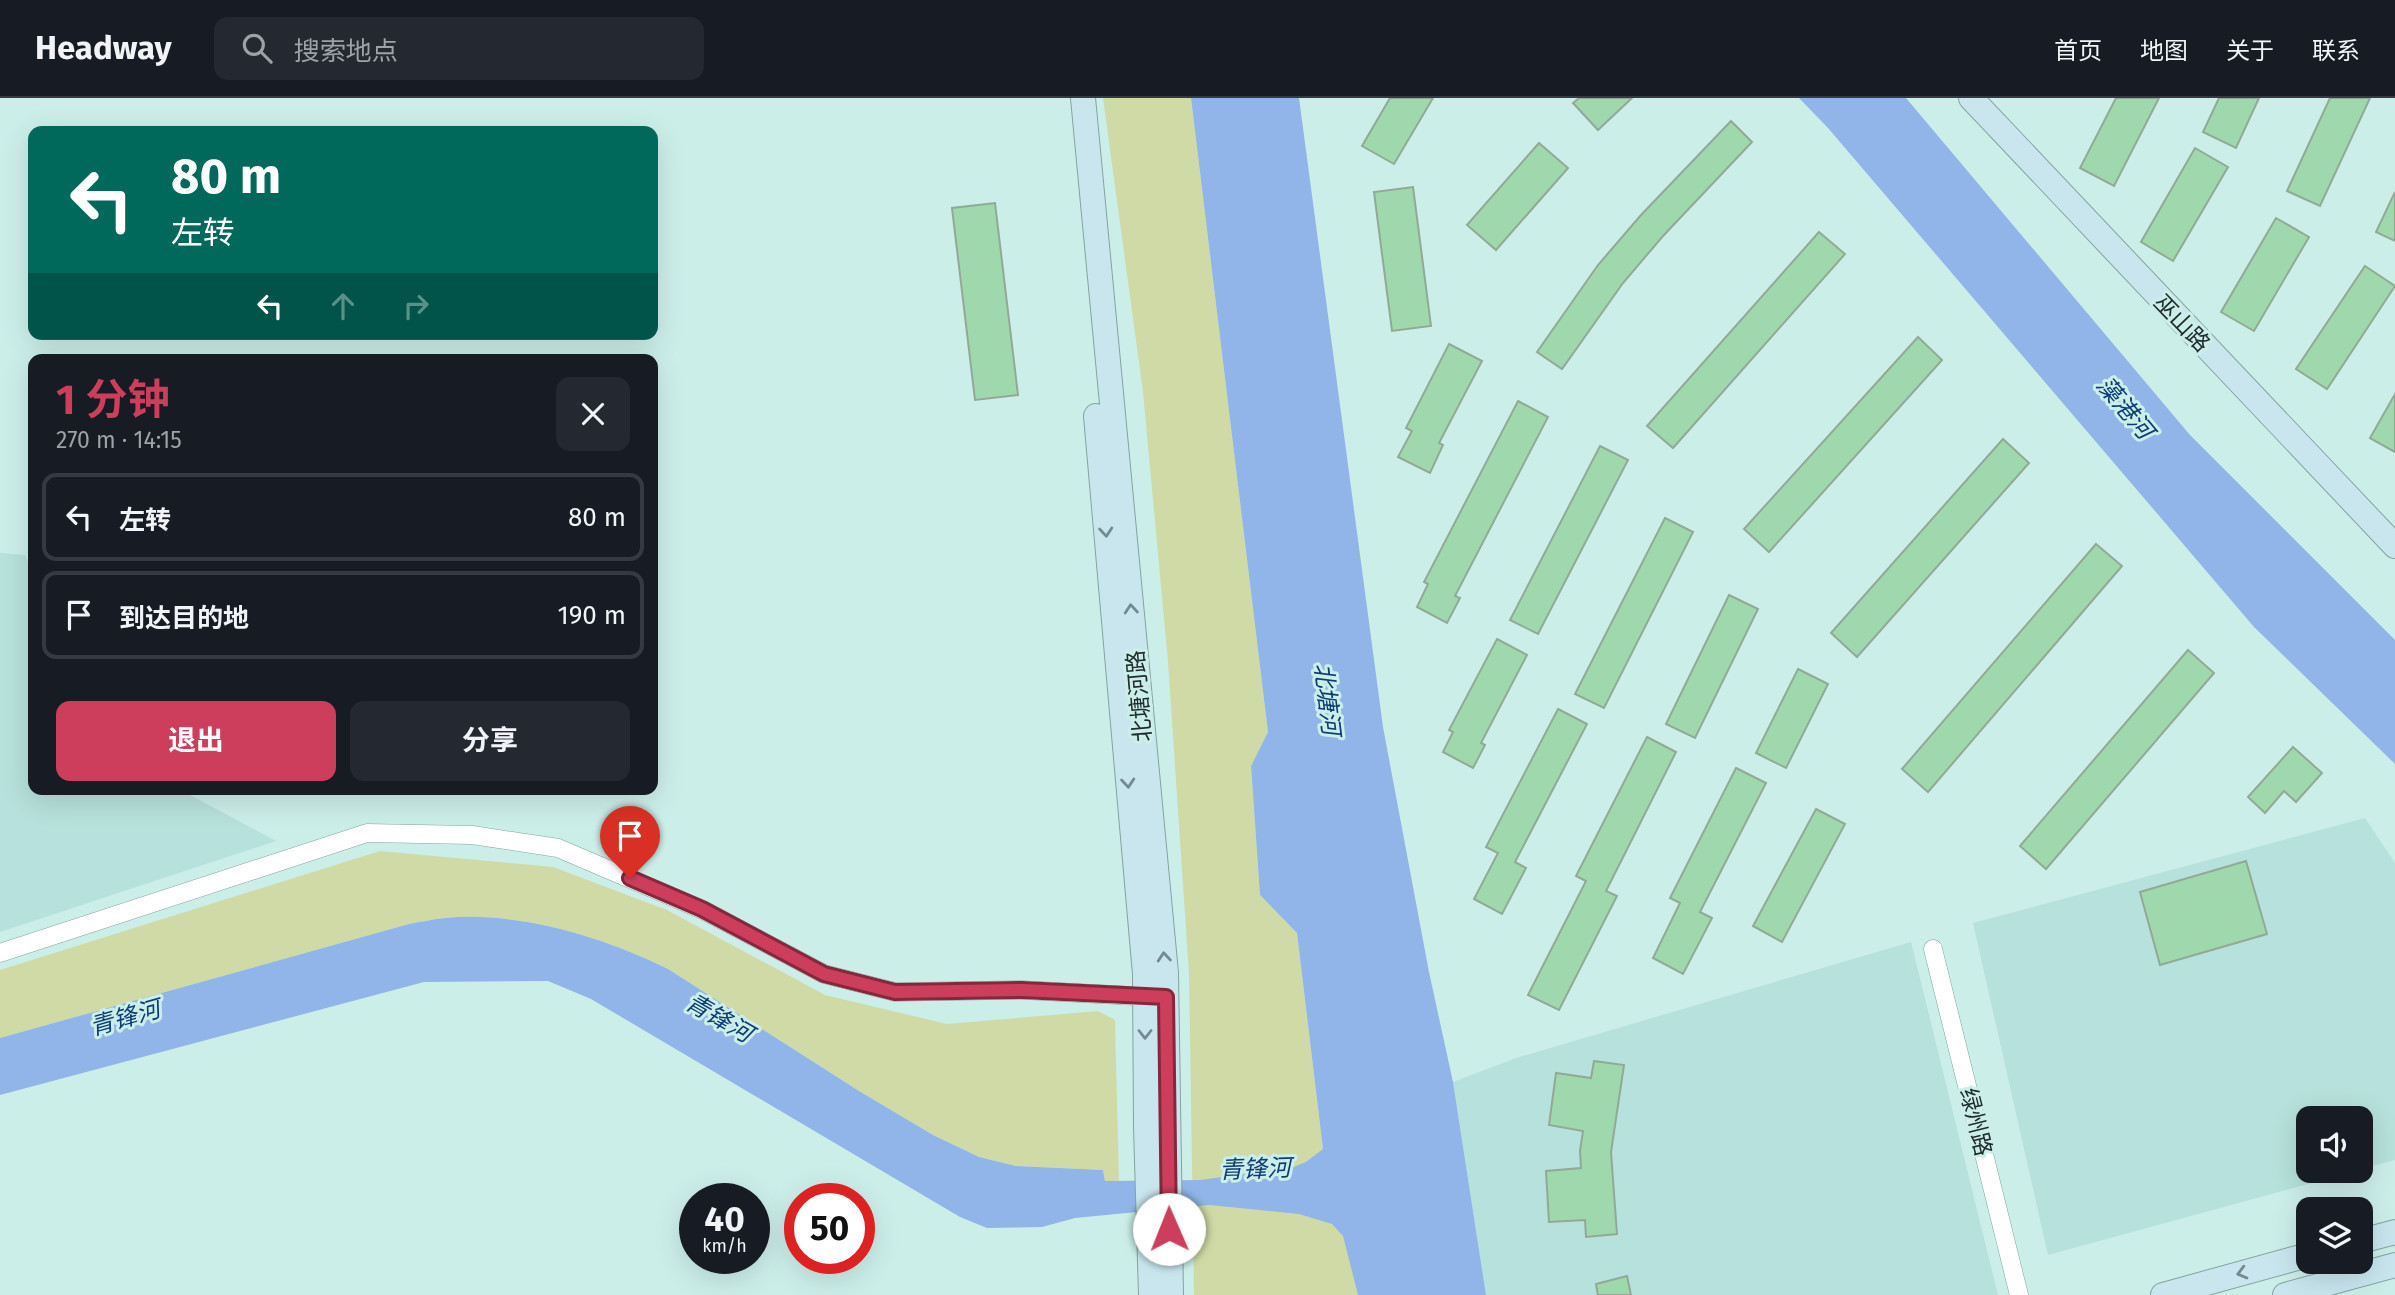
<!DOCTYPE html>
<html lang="zh">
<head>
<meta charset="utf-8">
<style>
  :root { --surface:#171b24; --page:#242831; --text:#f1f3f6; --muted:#9ea1a6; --line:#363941; --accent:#cd3e5d }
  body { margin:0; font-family:"Fira Sans","Noto Sans SC",sans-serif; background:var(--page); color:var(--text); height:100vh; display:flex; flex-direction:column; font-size:26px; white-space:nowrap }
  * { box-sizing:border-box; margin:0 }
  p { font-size:23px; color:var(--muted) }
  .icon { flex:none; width:38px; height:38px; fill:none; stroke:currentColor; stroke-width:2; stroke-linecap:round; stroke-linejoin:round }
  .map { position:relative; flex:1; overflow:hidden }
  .drawer { position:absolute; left:28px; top:256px; width:630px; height:441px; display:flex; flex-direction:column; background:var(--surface); border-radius:14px; box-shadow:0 7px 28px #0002 }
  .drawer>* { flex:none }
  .hud { position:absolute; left:28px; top:28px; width:630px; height:214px; border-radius:14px; box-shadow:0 7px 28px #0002; background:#00695c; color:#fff; overflow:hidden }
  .tools { position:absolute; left:2296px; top:1008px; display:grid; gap:14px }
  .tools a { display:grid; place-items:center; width:77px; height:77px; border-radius:14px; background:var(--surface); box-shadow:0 7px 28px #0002; font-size:35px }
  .speed { position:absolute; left:679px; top:1085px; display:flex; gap:14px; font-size:35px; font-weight:700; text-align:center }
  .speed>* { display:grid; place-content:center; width:91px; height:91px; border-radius:50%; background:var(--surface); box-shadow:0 7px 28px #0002; line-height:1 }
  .speed small { font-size:18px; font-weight:400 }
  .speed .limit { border:10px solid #d22; background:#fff; color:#111 }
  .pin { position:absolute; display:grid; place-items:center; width:60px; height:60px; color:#fff; margin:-72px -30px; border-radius:50% 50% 50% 0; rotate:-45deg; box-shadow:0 0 7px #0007 }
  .pin .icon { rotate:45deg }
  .me { position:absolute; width:77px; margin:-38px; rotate:359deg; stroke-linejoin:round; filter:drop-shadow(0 0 5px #0008) }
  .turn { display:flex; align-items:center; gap:24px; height:147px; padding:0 28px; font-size:32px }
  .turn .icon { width:91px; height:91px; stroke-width:2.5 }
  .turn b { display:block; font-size:49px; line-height:60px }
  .lanes { display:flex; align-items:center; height:66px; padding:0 28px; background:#0003; justify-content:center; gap:35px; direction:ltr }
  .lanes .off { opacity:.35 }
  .round { display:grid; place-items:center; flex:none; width:74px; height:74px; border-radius:14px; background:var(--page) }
  .headline { display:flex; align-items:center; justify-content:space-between; height:119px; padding:0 28px }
  h1 { font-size:42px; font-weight:700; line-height:52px; color:var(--accent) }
  .primary-button { display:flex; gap:14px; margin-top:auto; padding:14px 28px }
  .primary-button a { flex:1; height:80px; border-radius:14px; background:var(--accent); color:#fff; font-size:28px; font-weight:700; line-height:80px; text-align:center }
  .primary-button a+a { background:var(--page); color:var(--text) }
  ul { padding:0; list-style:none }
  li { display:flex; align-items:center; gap:21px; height:88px; margin:0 14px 10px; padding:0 14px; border:4px solid var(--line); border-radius:14px }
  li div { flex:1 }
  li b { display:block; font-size:26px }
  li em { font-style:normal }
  header { display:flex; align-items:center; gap:42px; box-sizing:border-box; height:98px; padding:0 35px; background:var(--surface); border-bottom:2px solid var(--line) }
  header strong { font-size:33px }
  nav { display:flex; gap:38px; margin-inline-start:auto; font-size:24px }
  .search { width:490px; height:63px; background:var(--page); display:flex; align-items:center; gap:18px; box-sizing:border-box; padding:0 24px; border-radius:14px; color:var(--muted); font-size:26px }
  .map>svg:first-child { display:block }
</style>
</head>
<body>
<header>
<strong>Headway</strong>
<div class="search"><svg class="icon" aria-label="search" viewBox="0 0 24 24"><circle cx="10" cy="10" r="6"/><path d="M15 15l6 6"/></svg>搜索地点</div>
<nav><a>首页</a><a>地图</a><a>关于</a><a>联系</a></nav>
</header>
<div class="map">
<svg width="2395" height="1197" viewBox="0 0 2395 1197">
  <rect width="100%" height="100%" fill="#cceee9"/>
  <g fill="#b7e1dc">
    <polygon points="0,455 25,457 33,475 33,691 179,691 276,743 0,834"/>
    <polygon points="2365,720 2395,765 2395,1062 2361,1071 2361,1020 2308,1020 2308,1073 2356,1073 2048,1157 1973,825"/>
    <polygon points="1911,844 1998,1197 1486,1197 1453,984 1516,960"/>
  </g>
  <g fill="#d0daa6">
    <polygon points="1103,0 1191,0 1268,634 1251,668 1260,797 1297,835 1323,1051 1358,1197 1194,1197 1189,876 1168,564 1143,294"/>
    <path d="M380 753 553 769 667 812 825 897 947 926 1098 913 1115 922 1119 1083H1105L1103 1072 1016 1068 979 1059 933 1037 859 993 668 871C604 839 517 813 446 820 433 821 421 824 409 826L0 940V872Z"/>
  </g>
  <g fill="#91b5e8">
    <path d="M1191 0H1299L1383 629 1429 874 1453 984 1486 1197H1358L1343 1138 1332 1126 1299 1116 1209 1107 1075 1120 1042 1129 987 1130 960 1119 591 901 548 883 424 884 0 997V940L409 826C421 824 433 821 446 820 517 813 604 839 668 871L859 993 933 1037 979 1059 1016 1068 1103 1072 1105 1083 1200 1082 1291 1070 1306 1064 1323 1051 1297 835 1260 797 1251 668 1268 634Z"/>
    <polygon points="1799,0 1906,0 2190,337 2395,542 2395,666 2254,529 1828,30"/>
  </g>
  <g fill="#a0d8ad" stroke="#92a997" stroke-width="2">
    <polygon points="1390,0 1433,0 1394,66 1362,48"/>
    <polygon points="1579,0 1632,0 1598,32 1573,5"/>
    <polygon points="2116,0 2159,0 2114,88 2080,70"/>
    <polygon points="2219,0 2259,0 2236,50 2203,34"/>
    <polygon points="2330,0 2370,0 2320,108 2287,93"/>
    <polygon points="1731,23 1752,44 1663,138 1623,185 1562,271 1537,254 1598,167 1641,117"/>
    <polygon points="1539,45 1568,70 1496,152 1467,127"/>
    <polygon points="2195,50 2228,69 2173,163 2141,144"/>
    <polygon points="1413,89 1431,228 1392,233 1374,94"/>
    <polygon points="2395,94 2395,143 2376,134"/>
    <polygon points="995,105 1018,297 975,302 952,110"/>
    <polygon points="2276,120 2309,139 2254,233 2221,214"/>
    <polygon points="1819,134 1845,156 1673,350 1647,328"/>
    <polygon points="2365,168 2395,188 2327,291 2296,271"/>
    <polygon points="1918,239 1942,262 1769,454 1744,431"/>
    <polygon points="1449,246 1482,263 1439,345 1443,347 1430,375 1398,359 1412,333 1406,330"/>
    <polygon points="2395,296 2395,354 2370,340"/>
    <polygon points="1518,303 1548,319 1455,498 1460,500 1447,525 1417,509 1428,486 1424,484"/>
    <polygon points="2003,341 2029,365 1857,559 1831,535"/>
    <polygon points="1600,348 1628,362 1538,536 1510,522"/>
    <polygon points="1665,420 1693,434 1604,610 1575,596"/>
    <polygon points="2096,446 2122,468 1928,694 1902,671"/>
    <polygon points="1729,497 1758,511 1695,640 1666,626"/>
    <polygon points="1497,541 1527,557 1481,645 1485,647 1473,670 1443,654 1453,634 1449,632"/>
    <polygon points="2188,552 2214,575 2046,771 2020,748"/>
    <polygon points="1798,571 1828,586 1786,670 1756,655"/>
    <polygon points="1558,611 1587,626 1515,764 1526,770 1502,816 1474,801 1498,755 1486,749"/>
    <polygon points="1647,639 1676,654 1606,793 1617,798 1559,912 1528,897 1586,783 1576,778"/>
    <polygon points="2293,649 2322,675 2296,704 2284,693 2265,715 2248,699"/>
    <polygon points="1736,670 1766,685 1700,814 1712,820 1683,876 1653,860 1680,805 1670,800"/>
    <polygon points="1816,711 1845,726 1782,844 1753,828"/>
    <polygon points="2246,763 2267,836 2160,867 2140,794"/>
    <polygon points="1594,963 1624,967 1611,1054 1617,1136 1586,1139 1585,1122 1549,1124 1546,1073 1581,1070 1580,1053 1583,1033 1549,1027 1556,975 1591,980"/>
    <polygon points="1627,1178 1631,1197 1598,1197 1596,1186"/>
  </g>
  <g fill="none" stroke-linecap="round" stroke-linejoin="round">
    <g stroke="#83a39f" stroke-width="19">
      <g id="street">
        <polyline points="1933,851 2019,1197"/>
        <polyline points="0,855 367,735 472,737 558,750 703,812 824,876 895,894 1022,892 1155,899"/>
      </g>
    </g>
    <g stroke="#83a39f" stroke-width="26">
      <g id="secondary">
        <polyline points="1083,0 1166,875 1171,1197"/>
        <polyline points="1971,0 2395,448"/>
        <polyline points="1096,318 1145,876 1146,1029 1151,1197"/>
        <polyline points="2361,1143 2395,1134"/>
        <polyline points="2163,1197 2308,1157"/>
        <polyline points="2285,1197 2395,1167"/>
      </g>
    </g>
    <use href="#street" stroke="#fff" stroke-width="18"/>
    <use href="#secondary" stroke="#c9e6ef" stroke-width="24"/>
  </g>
  <defs><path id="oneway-chevron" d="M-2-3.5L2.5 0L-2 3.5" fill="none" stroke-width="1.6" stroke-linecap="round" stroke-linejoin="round" transform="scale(1.75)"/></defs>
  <g stroke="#748a8e">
    <use href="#oneway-chevron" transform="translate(1106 434) rotate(85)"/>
    <use href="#oneway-chevron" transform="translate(1131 511) rotate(-95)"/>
    <use href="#oneway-chevron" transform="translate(1128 685) rotate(85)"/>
    <use href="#oneway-chevron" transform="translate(1164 859) rotate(-95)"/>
    <use href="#oneway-chevron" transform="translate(1145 936) rotate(90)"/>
    <use href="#oneway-chevron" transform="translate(2242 1175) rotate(165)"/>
  </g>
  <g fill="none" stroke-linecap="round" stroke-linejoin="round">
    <g stroke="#85283c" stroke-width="18">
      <polyline id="route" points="630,780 702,811 824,876 895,894 1022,892 1166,899 1169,1131"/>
    </g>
    <use href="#route" stroke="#cd3e5d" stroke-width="12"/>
  </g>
  <g text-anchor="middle" stroke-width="6" stroke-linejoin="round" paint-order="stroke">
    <g font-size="23" fill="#202d2c" stroke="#cceee9">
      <text transform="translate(2182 225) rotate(46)" y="8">巫山路</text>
      <text transform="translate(1139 598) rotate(-95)" y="8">北塘河路</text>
      <text transform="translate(1976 1024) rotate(76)" y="8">绿州路</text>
    </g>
    <g font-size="24" font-style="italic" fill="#0c3c77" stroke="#cceee9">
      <text transform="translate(2125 310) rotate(50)" y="8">藻港河</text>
      <text transform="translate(1327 601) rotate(83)" y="8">北塘河</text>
      <text transform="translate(125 920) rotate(-16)" y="8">青锋河</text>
      <text transform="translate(719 920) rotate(30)" y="8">青锋河</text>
      <text transform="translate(1255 1071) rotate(-2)" y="8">青锋河</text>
    </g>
  </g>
</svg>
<div class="tools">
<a><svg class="icon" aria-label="sound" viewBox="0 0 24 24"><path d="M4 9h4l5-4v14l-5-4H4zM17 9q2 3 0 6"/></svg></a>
<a><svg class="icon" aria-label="layers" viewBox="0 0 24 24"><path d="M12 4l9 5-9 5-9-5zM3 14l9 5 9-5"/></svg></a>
</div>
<div class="speed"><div>40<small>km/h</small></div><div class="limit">50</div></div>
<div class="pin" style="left:630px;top:780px;background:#d93025"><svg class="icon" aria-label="arrive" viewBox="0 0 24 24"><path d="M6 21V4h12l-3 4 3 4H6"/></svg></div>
<svg class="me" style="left:1169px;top:1131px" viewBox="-20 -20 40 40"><circle r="19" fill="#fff"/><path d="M0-13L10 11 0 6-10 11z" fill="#cd3e5d"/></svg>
<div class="hud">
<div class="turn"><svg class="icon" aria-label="left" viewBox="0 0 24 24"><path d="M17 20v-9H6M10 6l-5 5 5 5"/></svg><div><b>80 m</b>左转</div></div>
<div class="lanes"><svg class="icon" aria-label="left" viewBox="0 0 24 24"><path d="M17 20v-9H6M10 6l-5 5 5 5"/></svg><svg class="icon off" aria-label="ahead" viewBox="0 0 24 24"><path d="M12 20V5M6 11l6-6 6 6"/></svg><svg class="icon off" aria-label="right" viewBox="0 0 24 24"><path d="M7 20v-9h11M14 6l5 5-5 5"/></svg></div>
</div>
<section class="drawer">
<div class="headline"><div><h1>1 分钟</h1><p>270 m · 14:15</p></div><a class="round"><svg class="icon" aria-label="close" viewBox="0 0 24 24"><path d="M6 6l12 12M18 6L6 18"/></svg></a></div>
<ul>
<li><svg class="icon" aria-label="left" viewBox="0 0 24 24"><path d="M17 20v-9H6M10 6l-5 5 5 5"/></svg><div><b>左转</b></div><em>80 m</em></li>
<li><svg class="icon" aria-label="arrive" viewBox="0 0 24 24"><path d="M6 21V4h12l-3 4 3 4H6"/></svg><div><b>到达目的地</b></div><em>190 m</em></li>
</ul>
<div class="primary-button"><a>退出</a><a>分享</a></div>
</section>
</div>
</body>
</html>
